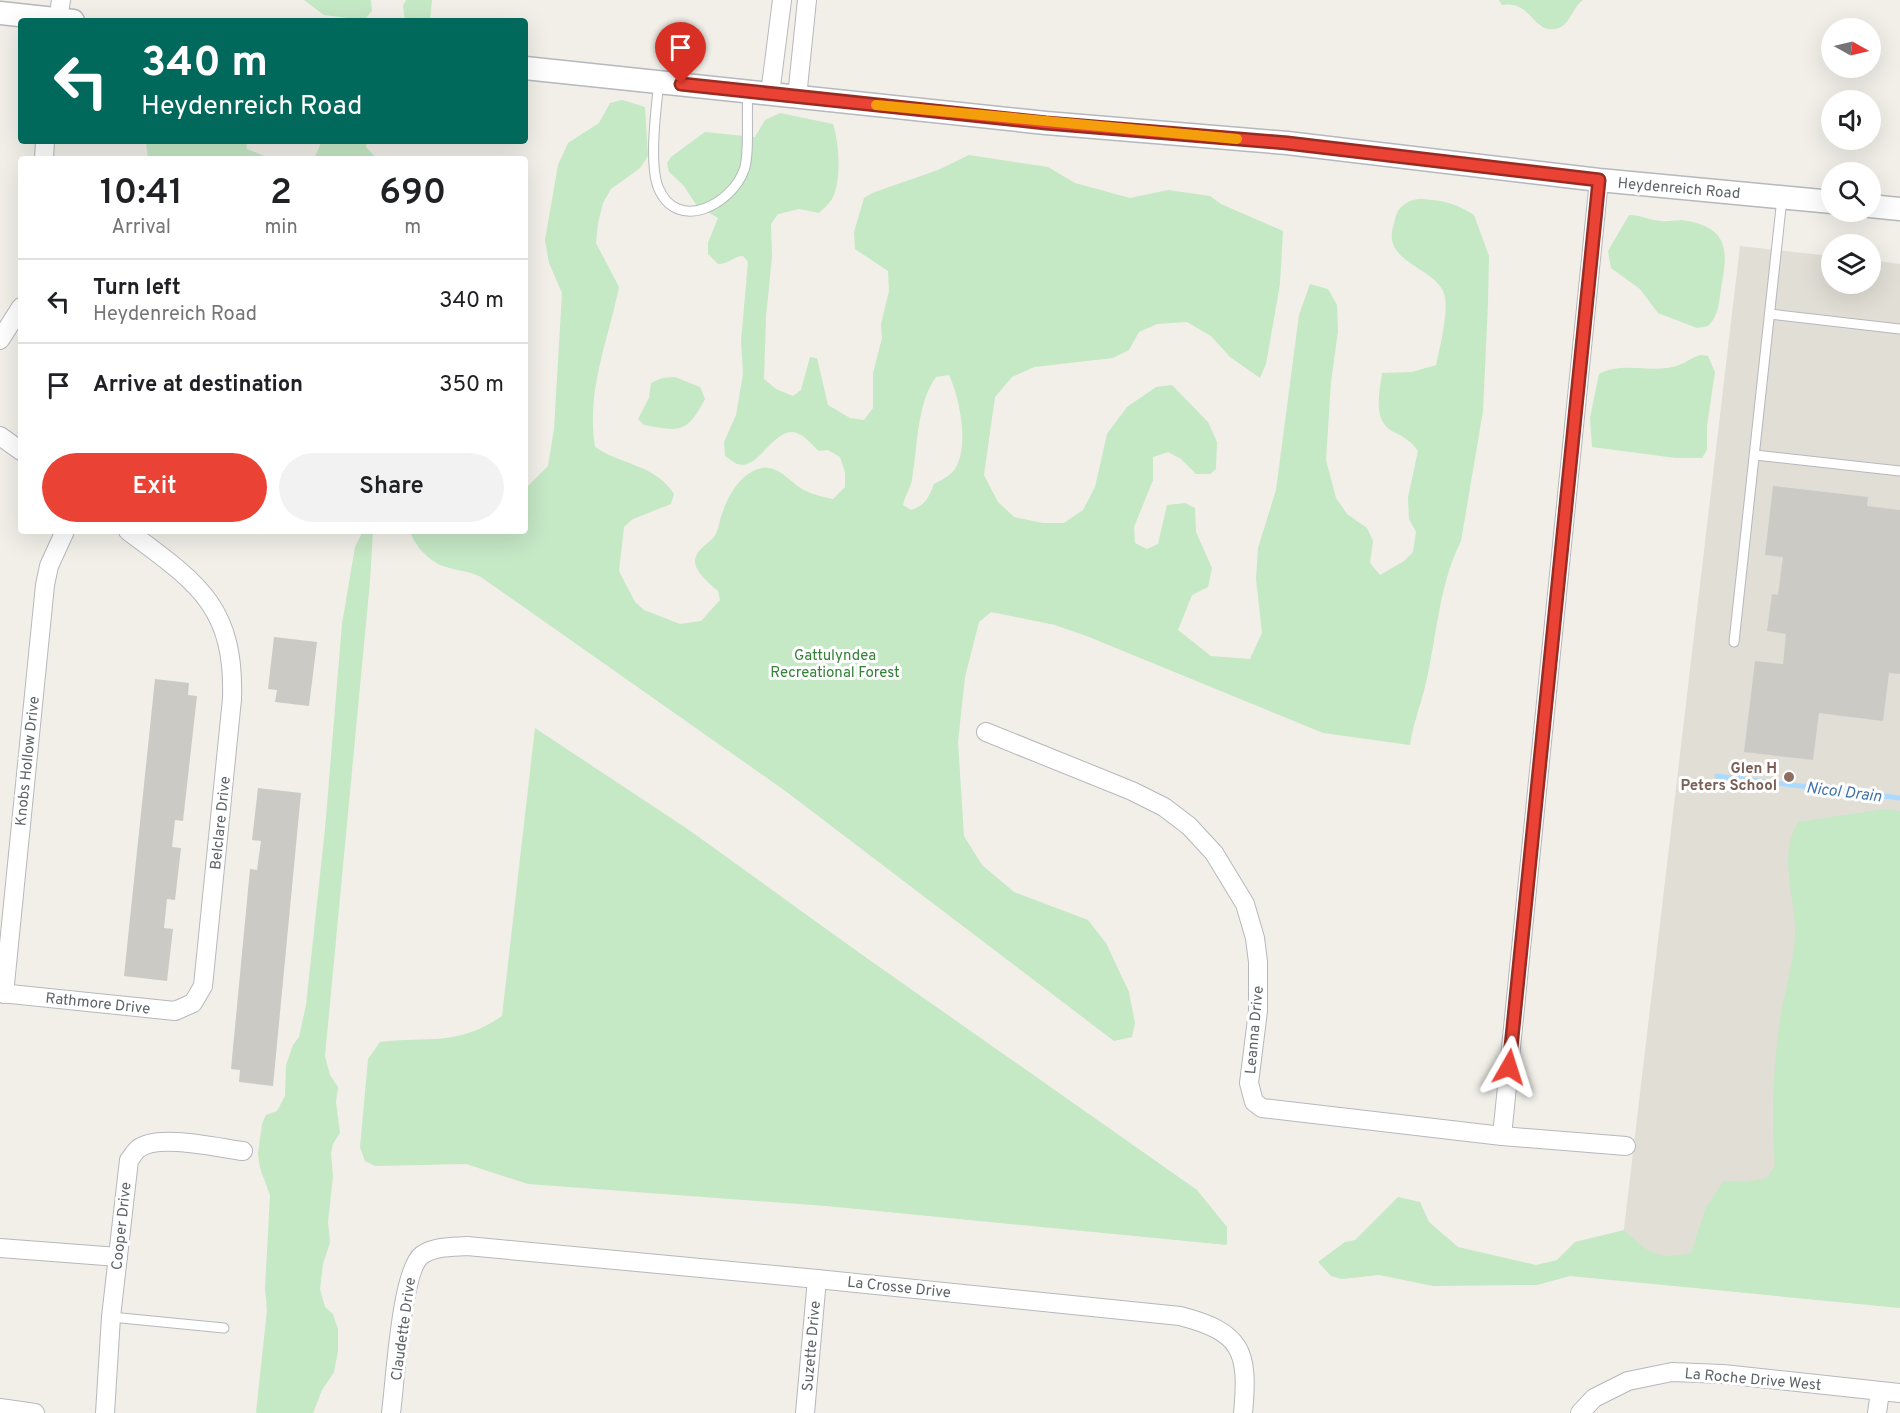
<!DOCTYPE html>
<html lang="en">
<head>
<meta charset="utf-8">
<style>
  :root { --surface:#fff; --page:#f2f2f2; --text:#202124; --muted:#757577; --line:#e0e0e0; --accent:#ea4335 }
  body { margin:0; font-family:Overpass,sans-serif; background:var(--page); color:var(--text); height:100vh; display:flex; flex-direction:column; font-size:22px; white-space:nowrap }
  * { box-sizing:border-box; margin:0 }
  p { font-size:20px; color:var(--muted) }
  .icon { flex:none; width:33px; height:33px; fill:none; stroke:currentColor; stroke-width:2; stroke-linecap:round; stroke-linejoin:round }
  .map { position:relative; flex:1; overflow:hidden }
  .drawer { position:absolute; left:18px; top:156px; width:510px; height:378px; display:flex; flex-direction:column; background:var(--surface); border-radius:6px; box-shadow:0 6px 24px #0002 }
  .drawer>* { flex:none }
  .banner { position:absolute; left:18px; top:18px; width:510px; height:126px; border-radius:6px; box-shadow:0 6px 24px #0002; background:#00695c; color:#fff; overflow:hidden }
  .needle { width:39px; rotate:98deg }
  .tools { position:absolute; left:1821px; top:18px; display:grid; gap:12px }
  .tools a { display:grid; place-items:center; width:60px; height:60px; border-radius:50%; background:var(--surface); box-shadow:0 6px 24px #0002; font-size:30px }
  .pin { position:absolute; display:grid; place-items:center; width:51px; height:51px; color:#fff; margin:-62px -26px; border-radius:50% 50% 50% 0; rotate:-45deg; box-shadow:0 0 6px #0007 }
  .pin .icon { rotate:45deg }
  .me { position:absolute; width:66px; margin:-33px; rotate:6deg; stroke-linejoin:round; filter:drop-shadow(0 0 4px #0008) }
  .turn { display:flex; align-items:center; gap:21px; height:126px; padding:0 24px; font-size:27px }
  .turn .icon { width:78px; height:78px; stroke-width:2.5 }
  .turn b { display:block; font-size:42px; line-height:51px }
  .eta { display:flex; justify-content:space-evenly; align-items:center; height:102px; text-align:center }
  .eta b { font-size:36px; font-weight:600; line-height:42px }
  .cta { display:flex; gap:12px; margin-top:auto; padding:12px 24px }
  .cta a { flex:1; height:69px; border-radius:36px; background:var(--accent); color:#fff; font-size:24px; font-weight:600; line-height:69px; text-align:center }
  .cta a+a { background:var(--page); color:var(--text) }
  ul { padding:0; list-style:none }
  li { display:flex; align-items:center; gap:18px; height:84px; padding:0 24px; border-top:2px solid var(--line) }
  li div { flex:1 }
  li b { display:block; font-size:22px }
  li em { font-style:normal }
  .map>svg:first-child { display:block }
</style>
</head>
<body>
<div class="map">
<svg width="1900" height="1413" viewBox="0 0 1900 1413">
  <rect width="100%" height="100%" fill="#f1efe8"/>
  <polygon fill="#e1ded6" points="1740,246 1831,256 1832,284 1870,284 1871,260 1900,264 1900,1301 1619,1271"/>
  <g fill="#c5e8c5" fill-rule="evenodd">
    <polygon points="304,0 371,0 372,11 364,20 324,15"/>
    <polygon points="406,0 432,0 430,21 405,21 403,6"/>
    <path d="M1499 0H1583C1572 7 1570 28 1554 29 1533 32 1531 0 1502 5Z"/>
    <path d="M622 100 645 107 648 156 640 168 611 189 603 203 598 223 596 243 619 287C608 341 586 391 595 447 623 466 655 464 674 494L671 504 633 519 624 527 619 571 635 602 644 610 680 624 701 621 720 600 718 591C710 584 697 574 695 563 694 551 708 544 714 537 717 533 719 525 720 520 726 501 736 477 758 469 779 462 790 484 806 491 814 495 824 497 833 499L845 487V472L840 457 828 450 819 451C813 446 808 439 801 435 776 419 760 472 737 464 733 462 728 458 725 456L724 442 736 415 743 374 741 341 748 262 743 256C734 256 729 264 718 264L708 254V243L718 218 697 206 684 186 669 172 667 163 671 157 705 132 755 137 765 120 780 113 833 124C839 142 842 181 832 199 829 204 823 209 819 213L799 209 778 214 771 224 772 257 766 317 764 379 776 389 793 396 801 390 810 357 817 358 828 405 850 418 864 420 873 408V373L882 338 881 324 889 291 888 271 855 249 854 232 864 198 872 193 938 170 969 155 1048 167 1075 183 1130 198 1168 190 1210 196 1221 204 1283 231 1280 284 1266 364 1260 378 1230 357 1211 336 1187 322 1157 324 1139 332 1129 350 1113 358 1034 367 1012 377 995 397 984 475 998 502 1014 517 1043 523H1064L1083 510 1095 487 1107 434 1127 407 1156 387 1172 385 1208 422 1217 442 1216 469 1210 474H1196L1181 459 1168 452 1153 457V480L1134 527 1135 543 1147 549 1158 544 1167 505 1185 503 1195 508 1196 532 1212 568 1208 587 1192 595 1178 630 1211 656 1250 659 1262 633 1256 579 1258 548 1276 490 1299 315 1310 284 1328 289 1337 305 1338 331 1331 382 1326 460 1336 498 1347 514 1367 528 1373 541 1370 563 1380 575 1404 561 1413 552 1416 532 1409 519 1408 497 1418 451C1410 440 1404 437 1392 431 1372 420 1380 391 1382 373L1412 372 1436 365C1440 347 1448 315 1445 297 1440 267 1379 264 1394 224 1395 218 1397 211 1401 207 1411 199 1418 198 1431 200 1447 201 1460 206 1474 215L1489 256 1488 303 1483 411 1461 541C1438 587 1437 638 1425 687 1420 707 1413 724 1410 745L1323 733 1089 637 1055 625 991 612 979 622 965 677 958 742 964 836 982 865 1014 892 1088 920 1106 943 1129 992 1135 1023 1132 1037 1114 1041 784 790 481 577C467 570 456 571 443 566 429 561 414 545 410 531H525V489L548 466 554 429 562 293 549 263 545 240 558 165 568 143 599 123 610 103ZM949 375C959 396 968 440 958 463 954 474 944 479 934 484 929 497 925 506 911 510L903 505C905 495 911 488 912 479 918 447 916 405 936 377Z"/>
    <polygon points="146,141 246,141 247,149 272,159 148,159"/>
    <polygon points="322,141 367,141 366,147 377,159 314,159"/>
    <path d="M1629 215C1641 215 1649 220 1661 221 1670 222 1679 219 1688 221 1727 229 1728 249 1722 283 1719 298 1720 315 1708 326L1697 328 1658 313 1640 289 1611 268 1608 251Z"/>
    <path d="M1700 355 1708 356 1715 372 1707 426V450L1702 458H1676L1592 447 1590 418 1599 374C1624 360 1653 375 1679 365 1686 363 1692 357 1700 355Z"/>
    <path d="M675 377 700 387 705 399C687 433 681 432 644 425L638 419 649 398 651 383 662 378Z"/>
    <polygon points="363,531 373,531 370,581 325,1056 330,1075 338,1087 336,1102 340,1133 333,1144 331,1153 333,1176 328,1222 330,1242 323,1264 320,1289 325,1307 333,1314 338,1329 338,1351 334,1372 322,1390 313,1413 256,1413 267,1310 265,1289 270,1195 260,1168 258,1154 262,1124 266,1115 277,1111 285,1096 286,1065 293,1045 299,1037 306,1005 325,829 342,624 355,547"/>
    <path d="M535 728 689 830 861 954 1197 1190 1227 1227V1245L826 1206 528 1184 466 1164 375 1166 365 1161 360 1147 368 1059 380 1042C428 1036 457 1047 502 1016Z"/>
    <path d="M1885 809 1900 811V1308L1570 1276 1537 1285 1433 1286 1379 1275 1342 1279 1331 1276 1318 1262 1345 1242 1355 1240 1398 1197 1420 1202 1429 1222 1458 1247 1536 1265 1557 1260 1575 1242 1624 1230C1650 1254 1656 1260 1691 1253L1706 1207 1724 1181 1746 1182 1767 1178 1775 1165C1771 1116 1773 1069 1780 1020 1785 989 1796 955 1795 925 1793 890 1779 854 1798 822Z"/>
  </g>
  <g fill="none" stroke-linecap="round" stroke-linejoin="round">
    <polyline stroke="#aadaff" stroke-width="5" points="1717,776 1900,798"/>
  </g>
  <g fill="#cccac5">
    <polygon points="1773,486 1868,497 1867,506 1900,510 1900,674 1889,673 1883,721 1819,713 1813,760 1744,752 1755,661 1783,664 1786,634 1767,631 1772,594 1778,595 1783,557 1765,555"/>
    <polygon points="274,637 317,642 309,706 275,702 277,690 268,689"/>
    <polygon points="155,679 189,683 188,695 197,696 183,821 175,820 172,847 181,848 175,900 167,899 164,928 173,929 167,981 124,976"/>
    <polygon points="258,788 301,793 273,1086 239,1082 240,1070 231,1069 250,869 257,870 261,841 252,840"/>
  </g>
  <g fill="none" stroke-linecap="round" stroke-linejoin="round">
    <g stroke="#b5b8bc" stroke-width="11">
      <g id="service">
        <path d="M659 82C656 108 649 163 658 187 677 234 732 204 744 170 750 155 746 111 748 92"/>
        <polyline points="1770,314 1900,329"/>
        <polyline points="1755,455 1900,471"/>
        <polyline points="1734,642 1782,198"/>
        <polyline points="111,1317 224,1328"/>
      </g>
    </g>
    <g stroke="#b5b8bc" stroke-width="20">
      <g id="minor">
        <polyline points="58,21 61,0"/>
        <polyline points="770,94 782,0"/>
        <polyline points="797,97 807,0"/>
        <polyline points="44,159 45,141"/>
        <polyline points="0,340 21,307"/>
        <polyline points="0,436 21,451"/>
        <polyline points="986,732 1132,791 1164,807 1189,826 1214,853 1245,904 1255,938 1258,962 1258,1011 1249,1083 1254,1102 1262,1108 1502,1136 1626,1146"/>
        <path d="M0 993 175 1011 193 1003 203 986 232 699C235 605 196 582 128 531"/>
        <polyline points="4,994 45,585 49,566 65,531"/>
        <polyline points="1502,1136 1599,180"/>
        <polyline points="0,1248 118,1257"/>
        <polyline points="0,1408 35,1413"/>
        <path d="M105 1413 111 1317 129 1160C132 1157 135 1151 138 1149 157 1133 219 1148 243 1151"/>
        <path d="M391 1413C395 1384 401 1270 422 1255 435 1246 453 1247 467 1246L817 1279 1180 1316C1242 1332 1249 1351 1243 1413"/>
        <polyline points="805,1413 817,1279"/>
        <polyline points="1580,1413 1594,1398 1628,1381 1672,1372 1723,1374 1900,1393"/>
        <polyline points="1877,1413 1880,1392"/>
      </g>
    </g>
    <g stroke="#b5b8bc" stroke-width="25">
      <g id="tertiary">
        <polyline points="0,13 73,21"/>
        <polyline points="525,68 1046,123 1287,143 1599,180 1832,202"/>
        <polyline points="1870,206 1900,209"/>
      </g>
    </g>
    <use href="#service" stroke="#fff" stroke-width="9"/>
    <use href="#minor" stroke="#fff" stroke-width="18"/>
    <use href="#tertiary" stroke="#fff" stroke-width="22"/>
  </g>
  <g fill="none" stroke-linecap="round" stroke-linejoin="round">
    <g stroke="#982c22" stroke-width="15">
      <polyline id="route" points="681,84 1046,123 1287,143 1599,180 1509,1067"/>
    </g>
    <use href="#route" stroke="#ea4335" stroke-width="10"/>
    <polyline stroke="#f59e0b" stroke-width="10" points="876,105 1237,139"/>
  </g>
  <circle fill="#8d6e63" stroke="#fff" stroke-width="2" cx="1789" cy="777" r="6"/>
  <g text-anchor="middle" stroke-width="6" stroke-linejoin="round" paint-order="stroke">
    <g font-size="15" fill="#5f6368" stroke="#fff">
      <text transform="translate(1679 188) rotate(5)" y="5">Heydenreich Road</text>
      <text transform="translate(27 761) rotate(-84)" y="5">Knobs Hollow Drive</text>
      <text transform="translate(220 823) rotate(-84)" y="5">Belclare Drive</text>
      <text transform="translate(98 1003) rotate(6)" y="5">Rathmore Drive</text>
      <text transform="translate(1254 1030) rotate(-85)" y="5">Leanna Drive</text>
      <text transform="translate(121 1226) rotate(-84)" y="5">Cooper Drive</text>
      <text transform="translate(899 1287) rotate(6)" y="5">La Crosse Drive</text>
      <text transform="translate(403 1329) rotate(-82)" y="5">Claudette Drive</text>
      <text transform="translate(811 1346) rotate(-85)" y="5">Suzette Drive</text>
      <text transform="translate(1753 1379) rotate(5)" y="5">La Roche Drive West</text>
    </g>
    <g font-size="15" fill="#348238" stroke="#fff">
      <text x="835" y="660">Gattulyndea<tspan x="835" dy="17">Recreational Forest</tspan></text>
    </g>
    <g font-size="15" font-weight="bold" fill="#785e54" stroke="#fff" text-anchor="end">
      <text x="1777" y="773">Glen H<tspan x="1777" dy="17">Peters School</tspan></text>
    </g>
    <g font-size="16" font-style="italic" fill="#4174aa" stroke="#fff">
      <text transform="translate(1844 791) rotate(7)" y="6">Nicol Drain</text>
    </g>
  </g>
</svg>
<div class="tools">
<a><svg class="needle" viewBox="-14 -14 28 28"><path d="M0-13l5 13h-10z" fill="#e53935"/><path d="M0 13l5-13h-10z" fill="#757577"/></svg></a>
<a><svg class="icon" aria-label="sound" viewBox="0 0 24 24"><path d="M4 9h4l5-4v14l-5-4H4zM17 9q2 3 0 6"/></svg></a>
<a><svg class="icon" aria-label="search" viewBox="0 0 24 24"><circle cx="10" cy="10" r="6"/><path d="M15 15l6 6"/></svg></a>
<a><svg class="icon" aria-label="layers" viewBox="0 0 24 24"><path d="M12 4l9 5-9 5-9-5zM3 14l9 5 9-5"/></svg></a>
</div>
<div class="pin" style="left:681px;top:84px;background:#d93025"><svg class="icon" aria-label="arrive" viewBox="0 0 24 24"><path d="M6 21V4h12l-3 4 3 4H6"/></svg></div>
<svg class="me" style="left:1509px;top:1067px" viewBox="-20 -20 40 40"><path d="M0-17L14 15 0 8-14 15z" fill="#ea4335" stroke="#fff" stroke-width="4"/></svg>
<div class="banner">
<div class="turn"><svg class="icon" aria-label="left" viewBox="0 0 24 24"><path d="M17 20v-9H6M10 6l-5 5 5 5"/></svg><div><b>340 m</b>Heydenreich Road</div></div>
</div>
<section class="drawer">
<div class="eta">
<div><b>10:41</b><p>Arrival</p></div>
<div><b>2</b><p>min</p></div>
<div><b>690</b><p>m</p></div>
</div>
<ul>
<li><svg class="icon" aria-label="left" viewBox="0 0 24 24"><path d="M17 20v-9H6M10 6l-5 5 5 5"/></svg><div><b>Turn left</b><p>Heydenreich Road</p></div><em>340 m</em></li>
<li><svg class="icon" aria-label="arrive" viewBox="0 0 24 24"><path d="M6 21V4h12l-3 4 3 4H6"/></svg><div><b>Arrive at destination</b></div><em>350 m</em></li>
</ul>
<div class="cta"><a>Exit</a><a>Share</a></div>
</section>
</div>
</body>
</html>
